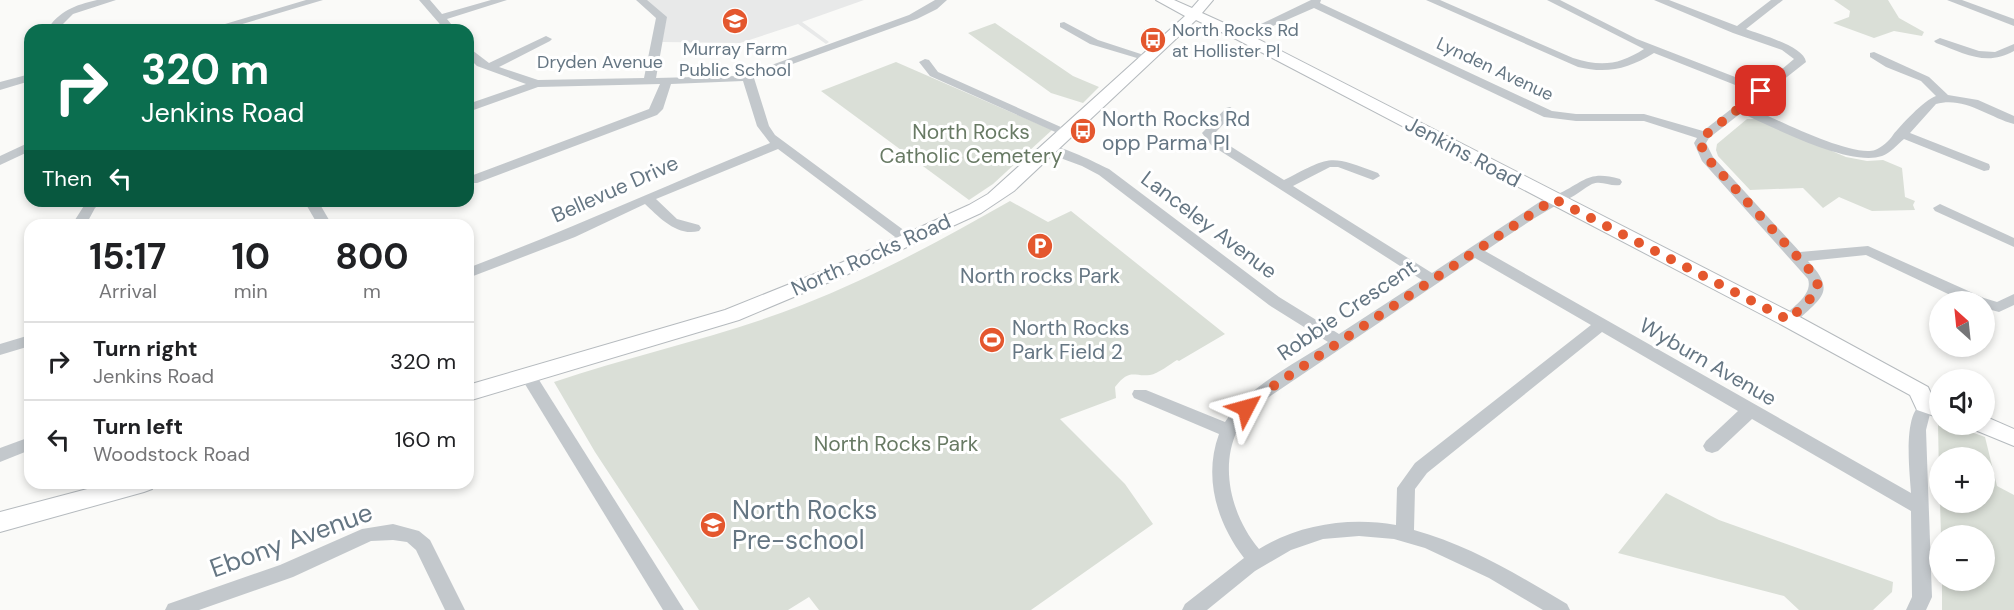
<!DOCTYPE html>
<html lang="en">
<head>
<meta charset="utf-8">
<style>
  :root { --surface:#fff; --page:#f2f2f2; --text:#202124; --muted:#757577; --line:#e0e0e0 }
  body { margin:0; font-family:"DM Sans",sans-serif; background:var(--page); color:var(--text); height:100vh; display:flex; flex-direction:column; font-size:22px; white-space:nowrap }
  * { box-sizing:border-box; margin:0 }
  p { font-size:20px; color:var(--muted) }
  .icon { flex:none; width:33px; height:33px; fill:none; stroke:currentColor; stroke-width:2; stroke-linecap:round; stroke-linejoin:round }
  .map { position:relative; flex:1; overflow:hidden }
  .drawer { position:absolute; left:24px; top:219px; width:450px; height:270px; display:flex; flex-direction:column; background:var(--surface); border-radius:18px; box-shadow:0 3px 9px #0003 }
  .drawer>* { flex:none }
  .top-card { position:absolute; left:24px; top:24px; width:450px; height:183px; border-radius:18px; box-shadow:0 3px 9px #0003; background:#0b6e4f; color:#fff; overflow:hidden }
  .needle { width:39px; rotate:333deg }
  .fabs { position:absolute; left:1929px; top:291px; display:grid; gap:12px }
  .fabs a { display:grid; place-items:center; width:66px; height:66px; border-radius:50%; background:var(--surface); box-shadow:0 3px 9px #0003; font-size:30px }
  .pin { position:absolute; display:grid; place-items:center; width:51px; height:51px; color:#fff; margin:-26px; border-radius:12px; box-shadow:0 3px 9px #0006 }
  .me { position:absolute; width:66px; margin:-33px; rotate:51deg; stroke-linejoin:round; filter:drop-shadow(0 0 4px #0008) }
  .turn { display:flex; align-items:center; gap:21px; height:126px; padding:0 18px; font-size:27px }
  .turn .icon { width:78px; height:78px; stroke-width:2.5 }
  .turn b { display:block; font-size:42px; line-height:51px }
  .then { display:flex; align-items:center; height:57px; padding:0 18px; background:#0003; gap:12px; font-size:22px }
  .eta { display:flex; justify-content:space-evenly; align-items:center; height:102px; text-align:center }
  .eta b { font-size:36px; font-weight:700; line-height:42px }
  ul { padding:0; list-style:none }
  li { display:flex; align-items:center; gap:18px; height:78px; padding:0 18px; border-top:2px solid var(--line) }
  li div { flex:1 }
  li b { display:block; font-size:22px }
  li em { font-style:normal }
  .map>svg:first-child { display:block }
</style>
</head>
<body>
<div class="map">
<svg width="2014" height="610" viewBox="0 0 2014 610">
  <rect width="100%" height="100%" fill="#fafaf8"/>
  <polygon fill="#e8e9e9" points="646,0 864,0 802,22 829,42 826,44 798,24 740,43 662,42 666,20"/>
  <g fill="#dadfd7">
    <polygon points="1834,0 1888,0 1899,18 1924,32 1922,36 1894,31 1874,38 1833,23 1849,17 1850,11"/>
    <polygon points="995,23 1073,76 1099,87 1083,103 1051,93 968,33"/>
    <polygon points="896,62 1052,130 993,184 969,200 821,91"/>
    <polygon points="1747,119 1756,119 1846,157 1867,161 1883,160 1902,168 1905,197 1915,201 1913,205 1915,210 1872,211 1839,197 1823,208 1803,188 1750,190 1718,156 1716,150 1717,144"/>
    <path d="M1010 201 1048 222 1071 211 1225 334 1179 361 1177 360C1170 364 1158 374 1150 375 1133 377 1130 368 1115 387L1116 398 1060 419 1125 484 1153 524 1031 610H819L809 597 788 610H699L595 452 554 382C636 354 721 337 802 305 874 277 943 239 1010 201Z"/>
    <polygon points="1938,424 1952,425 1985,437 1997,486 2014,495 2014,610 1942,610 1942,581 1984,580 1984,536 1941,535 1940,503 1984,502 1984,458 1940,458 1939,476"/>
    <polygon points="1666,493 1719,520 1893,582 1892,592 1873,610 1799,610 1784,596 1618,553"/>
  </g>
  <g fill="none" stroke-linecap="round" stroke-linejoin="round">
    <g stroke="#b5babe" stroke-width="2">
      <g id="major">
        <polygon points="1156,0 1174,0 1192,8 1199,0 1213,0 1202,13 1246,33 1796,315 1928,387 1933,398 1940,401 1940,418 1917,410 1910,395 1782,325 1236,39 1196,20 1014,191 981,213 846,275 739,320 468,401 468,385 725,310 832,267 969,205 988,194 1185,16"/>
        <polygon points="1984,416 2014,429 2014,446 1975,430 1972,424 1984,424"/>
        <polygon points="110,483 155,483 152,489 144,492 0,532 0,512"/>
      </g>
    </g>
    <g fill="#c3c8cc" fill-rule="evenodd">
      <path d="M97 0H116L73 14 57 30H47C59 11 75 5 97 0Z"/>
      <polygon points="306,0 323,0 222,30 205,30"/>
      <polygon points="419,0 430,0 442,14 491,0 507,0 447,19 456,30 445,30"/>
      <path d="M636 0H647L667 17 656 78 736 76 755 71 909 15 935 0H947L937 9 917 19 754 78 769 126 775 135 913 237 915 240 913 243H903L778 149 656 199 677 219 699 225 701 228 699 231C677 237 659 217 645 204L575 237 468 278V268C570 229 669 184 770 143L757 126 743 81 671 84 663 109 657 115 477 183H468V177L649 109 660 84 538 87 468 112V104L526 84 477 66 468 57V47L489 63 546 36 552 39 550 41 499 67 538 80 644 78 656 18Z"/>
      <path d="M1311 0H1321L1320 3 1552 111 1576 114H1644L1703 131 1753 92 1654 53C1628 69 1607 74 1578 67L1426 0H1440L1573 58C1601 67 1619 65 1644 49L1547 0H1560L1637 39 1761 87 1794 59 1782 50 1733 33 1654 0H1669L1737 26 1771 0H1783L1746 29C1761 35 1804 46 1806 62L1749 107C1773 118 1852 158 1875 150 1881 148 1890 140 1893 135 1900 126 1924 100 1936 96L1921 81 1886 67 1870 57V53L1874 52 1929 77 1948 95 1978 100 2014 116V124C1988 117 1964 96 1936 104L1910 133 1989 164 1990 167 1989 170 1984 171 1904 139C1897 145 1890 153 1882 156 1849 167 1773 127 1741 113L1709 138 1706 143 1713 157 1800 252 1868 246 1984 298 1997 302 2014 294V305L1999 312 1984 308V302H1965L1866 255 1808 261C1838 293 1820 298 1794 324H1784L1781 320 1784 316C1794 306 1813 294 1808 279L1702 161 1694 143 1697 138 1644 121H1576L1544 117 1314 8 1245 38H1237L1236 36Z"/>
      <polygon points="1947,0 1962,0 2014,19 2014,26"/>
      <polygon points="1064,22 1098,40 1153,58 1147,61 1090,44 1060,27 1060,23"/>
      <path d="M1940 38 1979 51 1995 52 2014 44V51C1986 67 1964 53 1936 43L1934 41Z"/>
      <polygon points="925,59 929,60 938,72 1072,132 1066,136 1062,135 930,76 919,62"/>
      <polygon points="30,74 30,81 0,90 0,82"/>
      <path d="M1230 107 1236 111 1215 133 1219 139 1284 180C1331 156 1328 154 1378 173L1380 176 1373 180 1338 167H1330L1293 186 1432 273 1541 201C1547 198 1554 196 1560 193 1585 181 1589 170 1620 179L1622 182 1620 185C1610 187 1602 180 1592 184 1584 188 1577 195 1568 199 1539 214 1512 233 1485 251L1911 493C1910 473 1899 392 1935 403L1937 407 1930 414 1926 430 1932 597 1926 610H1906L1912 597 1911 511 1752 419 1718 451 1712 453 1706 451 1703 446 1706 441 1738 411 1602 332 1427 473 1415 489 1414 530C1469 545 1518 575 1567 604L1570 610H1543L1489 578 1425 548 1394 539 1359 536 1323 539 1291 550 1255 571 1207 610H1182L1185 604 1244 558C1217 523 1203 477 1219 434L1134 398 1132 394 1134 390H1146L1225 422C1248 386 1293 365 1328 342L1269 305 1099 175 1082 166 1044 152 1042 149 1044 146C1059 143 1094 162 1109 169L1279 297 1339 334 1422 280 1211 145 1202 133 1226 108ZM1475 258 1591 325 1415 463 1397 488 1396 525C1349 517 1300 524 1259 549 1233 518 1219 470 1237 431 1244 418 1258 407 1269 397Z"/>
      <polygon points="30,142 30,151 0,165 0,156"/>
      <polygon points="87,201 103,201 95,208 88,221 93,225 74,225 73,223"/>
      <polygon points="304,201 318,201 332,225 318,225"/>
      <polygon points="1940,204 2014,238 2014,247 1935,211 1933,208"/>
      <polygon points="30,335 30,346 0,355 0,344"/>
      <polygon points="528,370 534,372 684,610 663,610 520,376 522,372"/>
      <polygon points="30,437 30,450 0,462 0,448"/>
      <polygon points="393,524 419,531 430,540 465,610 445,610 416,550 407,542 393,540 371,541 293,577 199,610 165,610 168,604 280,565 362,529"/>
    </g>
    <use href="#major" fill="#fff" fill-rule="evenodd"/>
  </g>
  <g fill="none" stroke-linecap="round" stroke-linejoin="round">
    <polyline stroke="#e4572e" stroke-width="10" stroke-dasharray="0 18" points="1246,408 1263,393 1554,199 1789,320 1815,294 1818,286 1815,276 1707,158 1700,143 1704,136 1761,91"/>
  </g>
  <defs>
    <g id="school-disc" transform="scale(1.35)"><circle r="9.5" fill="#e4572e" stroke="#fff"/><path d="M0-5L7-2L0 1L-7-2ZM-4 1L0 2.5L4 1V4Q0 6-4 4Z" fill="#fff"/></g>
    <g id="bus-disc" transform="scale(1.35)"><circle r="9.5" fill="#e4572e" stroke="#fff"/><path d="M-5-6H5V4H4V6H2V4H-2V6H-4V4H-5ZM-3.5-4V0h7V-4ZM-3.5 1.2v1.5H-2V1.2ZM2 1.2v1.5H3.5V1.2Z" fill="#fff"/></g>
    <g id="parking-disc" transform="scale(1.35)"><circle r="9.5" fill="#e4572e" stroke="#fff"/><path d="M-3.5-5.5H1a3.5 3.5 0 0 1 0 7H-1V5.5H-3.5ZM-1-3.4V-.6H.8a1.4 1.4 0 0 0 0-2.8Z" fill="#fff"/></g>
    <g id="stadium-disc" transform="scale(1.35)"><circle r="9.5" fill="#e4572e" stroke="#fff"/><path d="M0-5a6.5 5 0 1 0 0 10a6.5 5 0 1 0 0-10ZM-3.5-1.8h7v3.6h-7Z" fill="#fff"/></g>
  </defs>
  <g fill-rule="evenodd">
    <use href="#school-disc" x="735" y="21"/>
    <use href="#bus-disc" x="1153" y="40"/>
    <use href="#bus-disc" x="1083" y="131"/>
    <use href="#parking-disc" x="1040" y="246"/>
    <use href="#stadium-disc" x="992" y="340"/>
    <use href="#school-disc" x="713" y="525"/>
  </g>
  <g text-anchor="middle" stroke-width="6" stroke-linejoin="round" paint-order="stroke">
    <g font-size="18" fill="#657683" stroke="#fff" text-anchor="start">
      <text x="1172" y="36">North Rocks Rd<tspan x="1172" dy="21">at Hollister Pl</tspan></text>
      <text x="735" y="55" text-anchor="middle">Murray Farm<tspan x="735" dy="21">Public School</tspan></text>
    </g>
    <g font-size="18" fill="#657683" stroke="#fff">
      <text x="600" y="68">Dryden Avenue</text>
      <text transform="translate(1495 69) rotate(25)" y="6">Lynden Avenue</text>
    </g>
    <g font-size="21" fill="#657683" stroke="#fff" text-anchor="start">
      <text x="1102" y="126">North Rocks Rd<tspan x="1102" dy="24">opp Parma Pl</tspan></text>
      <text x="1040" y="283" text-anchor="middle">North rocks Park</text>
      <text x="1012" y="335">North Rocks<tspan x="1012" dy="24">Park Field 2</tspan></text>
    </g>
    <g font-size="21" fill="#687a64" stroke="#fff">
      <text x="971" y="139">North Rocks<tspan x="971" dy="24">Catholic Cemetery</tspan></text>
      <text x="896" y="451">North Rocks Park</text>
    </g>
    <g font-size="21" fill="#657683" stroke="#fff">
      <text transform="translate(1463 152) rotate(28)" y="7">Jenkins Road</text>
      <text transform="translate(615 189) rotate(-24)" y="7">Bellevue Drive</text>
      <text transform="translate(1209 225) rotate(37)" y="7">Lanceley Avenue</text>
      <text transform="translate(871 255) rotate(-24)" y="7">North Rocks Road</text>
      <text transform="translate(1347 310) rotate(-34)" y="7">Robbie Crescent</text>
      <text transform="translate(1708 362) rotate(30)" y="7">Wyburn Avenue</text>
    </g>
    <g font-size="26" fill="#657683" stroke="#fff" text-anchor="start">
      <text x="732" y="519">North Rocks<tspan x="732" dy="30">Pre-school</tspan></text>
    </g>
    <g font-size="26" fill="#657683" stroke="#fff">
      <text transform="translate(291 540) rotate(-20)" y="9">Ebony Avenue</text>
    </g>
  </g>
</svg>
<div class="fabs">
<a><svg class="needle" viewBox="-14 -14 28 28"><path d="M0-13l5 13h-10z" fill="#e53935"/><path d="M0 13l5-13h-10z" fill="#757577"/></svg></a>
<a><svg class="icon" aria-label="sound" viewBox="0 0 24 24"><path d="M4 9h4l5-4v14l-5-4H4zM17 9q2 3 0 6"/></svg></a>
<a>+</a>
<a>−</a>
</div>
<div class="pin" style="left:1761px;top:91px;background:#d93025"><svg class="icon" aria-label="arrive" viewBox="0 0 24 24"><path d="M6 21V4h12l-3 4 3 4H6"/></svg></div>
<svg class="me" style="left:1246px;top:408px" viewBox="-20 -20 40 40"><path d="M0-17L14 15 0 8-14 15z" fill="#e4572e" stroke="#fff" stroke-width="4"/></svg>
<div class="top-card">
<div class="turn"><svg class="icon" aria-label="right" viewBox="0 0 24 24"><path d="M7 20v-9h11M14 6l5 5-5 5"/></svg><div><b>320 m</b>Jenkins Road</div></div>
<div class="then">Then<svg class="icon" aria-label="left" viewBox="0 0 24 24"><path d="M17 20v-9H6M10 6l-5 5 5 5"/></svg></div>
</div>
<section class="drawer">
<div class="eta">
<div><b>15:17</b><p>Arrival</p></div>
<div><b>10</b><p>min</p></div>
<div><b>800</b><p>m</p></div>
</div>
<ul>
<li><svg class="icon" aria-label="right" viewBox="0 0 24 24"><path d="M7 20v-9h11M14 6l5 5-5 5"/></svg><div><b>Turn right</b><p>Jenkins Road</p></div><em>320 m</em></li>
<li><svg class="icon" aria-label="left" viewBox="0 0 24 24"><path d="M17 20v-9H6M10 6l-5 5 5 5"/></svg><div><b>Turn left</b><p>Woodstock Road</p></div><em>160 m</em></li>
</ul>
</section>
</div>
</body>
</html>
